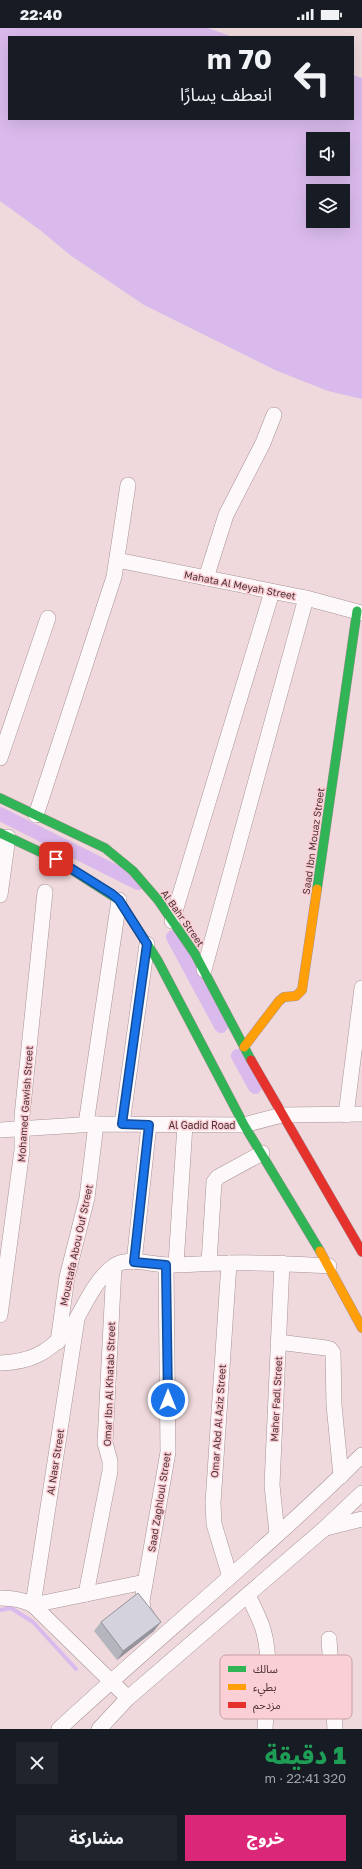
<!DOCTYPE html>
<html lang="ar">
<head>
<meta charset="utf-8">
<style>
  :root { --surface:#171b24; --page:#20242c; --text:#f1f3f6; --muted:#9ea1a6; --accent:#db2777 }
  body { margin:0; font-family:"Golos Text","Noto Sans Arabic",sans-serif; background:var(--page); color:var(--text); direction:rtl; height:100vh; display:flex; flex-direction:column; font-size:15px; white-space:nowrap }
  * { box-sizing:border-box; margin:0 }
  p { font-size:13px; color:var(--muted) }
  .icon { flex:none; width:22px; height:22px; fill:none; stroke:currentColor; stroke-width:2; stroke-linecap:round; stroke-linejoin:round }
  .map { position:relative; height:1701px; overflow:hidden; direction:ltr }
  .details { display:flex; flex-direction:column; background:var(--surface); flex:1 }
  .details>* { flex:none }
  .guide { position:absolute; left:8px; top:8px; width:346px; height:84px; border-radius:0px; box-shadow:0 4px 16px #0002; direction:rtl; background:#171b24; color:var(--text); overflow:hidden }
  .fabs { position:absolute; left:306px; top:104px; display:grid; gap:8px }
  .fabs a { display:grid; place-items:center; width:44px; height:44px; border-radius:0px; background:var(--surface); box-shadow:0 4px 16px #0002; font-size:20px }
  .pin { position:absolute; display:grid; place-items:center; width:34px; height:34px; color:#fff; margin:-17px; border-radius:8px; box-shadow:0 2px 6px #0006 }
  .me { position:absolute; width:44px; margin:-22px; rotate:0deg; stroke-linejoin:round; filter:drop-shadow(0 0 3px #0008) }
  .turn { display:flex; align-items:center; gap:14px; height:84px; padding:0 16px; font-size:18px }
  .turn .icon { width:52px; height:52px; stroke-width:2.5 }
  .turn b { display:block; font-size:28px; line-height:34px }
  .round { display:grid; place-items:center; flex:none; width:42px; height:42px; border-radius:0px; background:var(--page) }
  .head { display:flex; align-items:center; justify-content:space-between; height:68px; padding:0 16px }
  h1 { font-size:24px; font-weight:800; line-height:30px; color:#1e9e55 }
  .button { display:flex; gap:8px; margin-top:auto; padding:8px 16px }
  .button a { flex:1; height:46px; border-radius:0px; background:var(--accent); color:#fff; font-size:16px; font-weight:800; line-height:46px; text-align:center }
  .button a+a { background:var(--page); color:var(--text) }
  .status { display:flex; justify-content:space-between; align-items:center; height:28px; padding:0 20px; background:var(--surface); direction:ltr }
  .status svg { height:11px; fill:currentColor }
  .map>svg:first-child { display:block }
</style>
</head>
<body>
<div class="status"><b>22:40</b><svg viewBox="0 0 49 12"><path d="M0 12V9h3v3zM5 12V6h3v6zM10 12V3h3v9zM15 12V0h3v12zM26 1h20v11H26zM47 4h2v5h-2z"/></svg></div>
<div class="map">
<svg width="362" height="1701" viewBox="0 0 362 1701">
  <rect width="100%" height="100%" fill="#f0d9dc"/>
  <path fill="#dabaec" fill-rule="evenodd" d="M0 0H208L233 9H9V91H353V47L362 50V371L328 363 275 342 144 277 70 227 40 202 0 173ZM313 111H343V141H313ZM313 163H343V193H313Z"/>
  <g fill="none" stroke-linecap="round" stroke-linejoin="round">
    <polyline stroke="#dabaec" stroke-width="4" points="0,1582 11,1580 33,1594 76,1641"/>
    <g stroke="#dabaec" stroke-width="14">
      <polyline points="0,786 138,855"/>
      <polyline points="173,909 221,998"/>
      <polyline points="238,1028 255,1059"/>
    </g>
    <g stroke="#a89296" stroke-width="16">
      <g id="street">
        <polyline points="117,532 306,570 362,585"/>
        <polyline points="206,550 226,487 263,415 274,387"/>
        <polyline points="0,730 48,590"/>
        <polyline points="36,787 114,549 128,457"/>
        <polyline points="0,867 8,809"/>
        <polyline points="172,893 272,564"/>
        <polyline points="204,942 306,570"/>
        <polyline points="346,1087 362,960"/>
        <polyline points="86,1096 119,872"/>
        <polyline points="122,1096 147,916"/>
        <polyline points="0,1102 96,1096 244,1097 282,1087 362,1086"/>
        <polyline points="134,1234 149,1097"/>
        <polyline points="209,1235 214,1154 218,1149 262,1125"/>
        <polyline points="229,1235 213,1475 214,1496 230,1549"/>
        <polyline points="176,1236 185,1097"/>
        <polyline points="0,1287 22,1122 22,1088 45,864"/>
        <polyline points="77,1291 33,1577 145,1554"/>
        <polyline points="58,1314 67,1249 87,1170 96,1096"/>
        <polyline points="278,1314 326,1320 330,1321 333,1325 334,1377 341,1448"/>
        <path d="M0 1335C29 1334 47 1326 66 1304 70 1299 75 1295 77 1290 87 1272 97 1250 114 1238 128 1228 152 1237 168 1237 188 1237 208 1235 228 1235 262 1234 295 1236 329 1238"/>
        <polyline points="326,1500 362,1491"/>
        <polyline points="277,1506 272,1457 282,1235"/>
        <polyline points="86,1566 110,1443 110,1433 105,1415 114,1238"/>
        <path d="M248 1567C253 1578 259 1589 263 1601 272 1632 267 1669 265 1701"/>
        <path d="M0 1570C12 1570 22 1571 33 1577L128 1670"/>
        <polyline points="148,1590 143,1582 142,1573 168,1424 166,1237"/>
        <polyline points="329,1611 335,1701"/>
        <path d="M59 1701C159 1608 265 1523 362 1427"/>
        <polyline points="99,1701 128,1670 325,1500 362,1465"/>
      </g>
    </g>
    <g stroke="#a89296" stroke-width="10">
      <g id="fast">
        <polyline points="0,770 105,820 133,843 158,872 195,926 251,1032"/>
        <polyline points="0,805 55,831 119,872 158,933 244,1097 320,1223"/>
        <polyline points="317,861 357,583"/>
      </g>
    </g>
    <g stroke="#a89296" stroke-width="10">
      <g id="slow">
        <polyline points="244,1019 279,973 284,969 296,968 302,962 317,861"/>
        <polyline points="320,1223 362,1300"/>
      </g>
    </g>
    <g stroke="#a89296" stroke-width="10">
      <polyline id="jam" points="251,1032 362,1224"/>
    </g>
    <use href="#street" stroke="#fdf9fa" stroke-width="15"/>
    <use href="#fast" stroke="#30b455" stroke-width="9"/>
    <use href="#slow" stroke="#ff9f0a" stroke-width="9"/>
    <use href="#jam" stroke="#e5322d" stroke-width="9"/>
  </g>
  <polygon fill="#b5b5be" points="101,1594 154,1603 117,1632 94,1603"/>
  <polygon fill="#94939b" points="161,1594 154,1603 117,1632 123,1623"/>
  <polygon fill="#d3d2dd" stroke="#94939b" points="138,1565 161,1594 123,1623 101,1594"/>
  <g fill="none" stroke-linecap="round" stroke-linejoin="round">
    <g stroke="#114b97" stroke-width="10">
      <polyline id="route" points="56,831 112,866 119,872 147,916 122,1096 149,1097 134,1234 166,1237 168,1372"/>
    </g>
    <use href="#route" stroke="#1a73e8" stroke-width="7"/>
  </g>
  <g text-anchor="middle" stroke-width="3" stroke-linejoin="round" paint-order="stroke">
    <g font-size="10" fill="#4f3237" stroke="#facfd5">
      <text transform="translate(240 557) rotate(11)" y="4">Mahata Al Meyah Street</text>
      <text transform="translate(313 813) rotate(-82)" y="4">Saad Ibn Mouaz Street</text>
      <text transform="translate(183 890) rotate(55)" y="4">Al Bahr Street</text>
      <text transform="translate(25 1076) rotate(-86)" y="4">Mohamed Gawish Street</text>
      <text x="202" y="1101">Al Gadid Road</text>
      <text transform="translate(76 1217) rotate(-78)" y="4">Moustafa Abou Ouf Street</text>
      <text transform="translate(109 1356) rotate(-88)" y="4">Omar Ibn Al Khatab Street</text>
      <text transform="translate(276 1371) rotate(-87)" y="4">Maher Fadl Street</text>
      <text transform="translate(218 1393) rotate(-86)" y="4">Omar Abd Al Aziz Street</text>
      <text transform="translate(55 1434) rotate(-81)" y="4">Al Nasr Street</text>
      <text transform="translate(159 1474) rotate(-81)" y="4">Saad Zaghloul Street</text>
    </g>
  </g>
  <rect x="220" y="1627" width="132" height="64" rx="6" fill="#facfd5" stroke="#c7a0a6" stroke-width="1"/>
  <rect x="228" y="1638" width="18" height="6" fill="#30b455"/>
  <rect x="228" y="1656" width="18" height="6" fill="#ff9f0a"/>
  <rect x="228" y="1674" width="18" height="6" fill="#e5322d"/>
  <g font-size="11" fill="#4f3237">
    <text x="253" y="1645">سالك</text>
    <text x="253" y="1663">بطيء</text>
    <text x="253" y="1681">مزدحم</text>
  </g>
</svg>
<div class="fabs">
<a><svg class="icon" aria-label="sound" viewBox="0 0 24 24"><path d="M4 9h4l5-4v14l-5-4H4zM17 9q2 3 0 6"/></svg></a>
<a><svg class="icon" aria-label="layers" viewBox="0 0 24 24"><path d="M12 4l9 5-9 5-9-5zM3 14l9 5 9-5"/></svg></a>
</div>
<div class="pin" style="left:56px;top:831px;background:#d93025"><svg class="icon" aria-label="arrive" viewBox="0 0 24 24"><path d="M6 21V4h12l-3 4 3 4H6"/></svg></div>
<svg class="me" style="left:168px;top:1372px" viewBox="-20 -20 40 40"><circle r="17" fill="#1a73e8" stroke="#fff" stroke-width="3"/><path d="M0-11L8 9 0 5-8 9z" fill="#fff"/></svg>
<div class="guide">
<div class="turn"><svg class="icon" aria-label="left" viewBox="0 0 24 24"><path d="M17 20v-9H6M10 6l-5 5 5 5"/></svg><div><b>70 m</b>انعطف يسارًا</div></div>
</div>
</div>
<section class="details">
<div class="head"><div><h1>1 دقيقة</h1><p>320 m · 22:41</p></div><a class="round"><svg class="icon" aria-label="close" viewBox="0 0 24 24"><path d="M6 6l12 12M18 6L6 18"/></svg></a></div>
<div class="button"><a>خروج</a><a>مشاركة</a></div>
</section>
</body>
</html>
